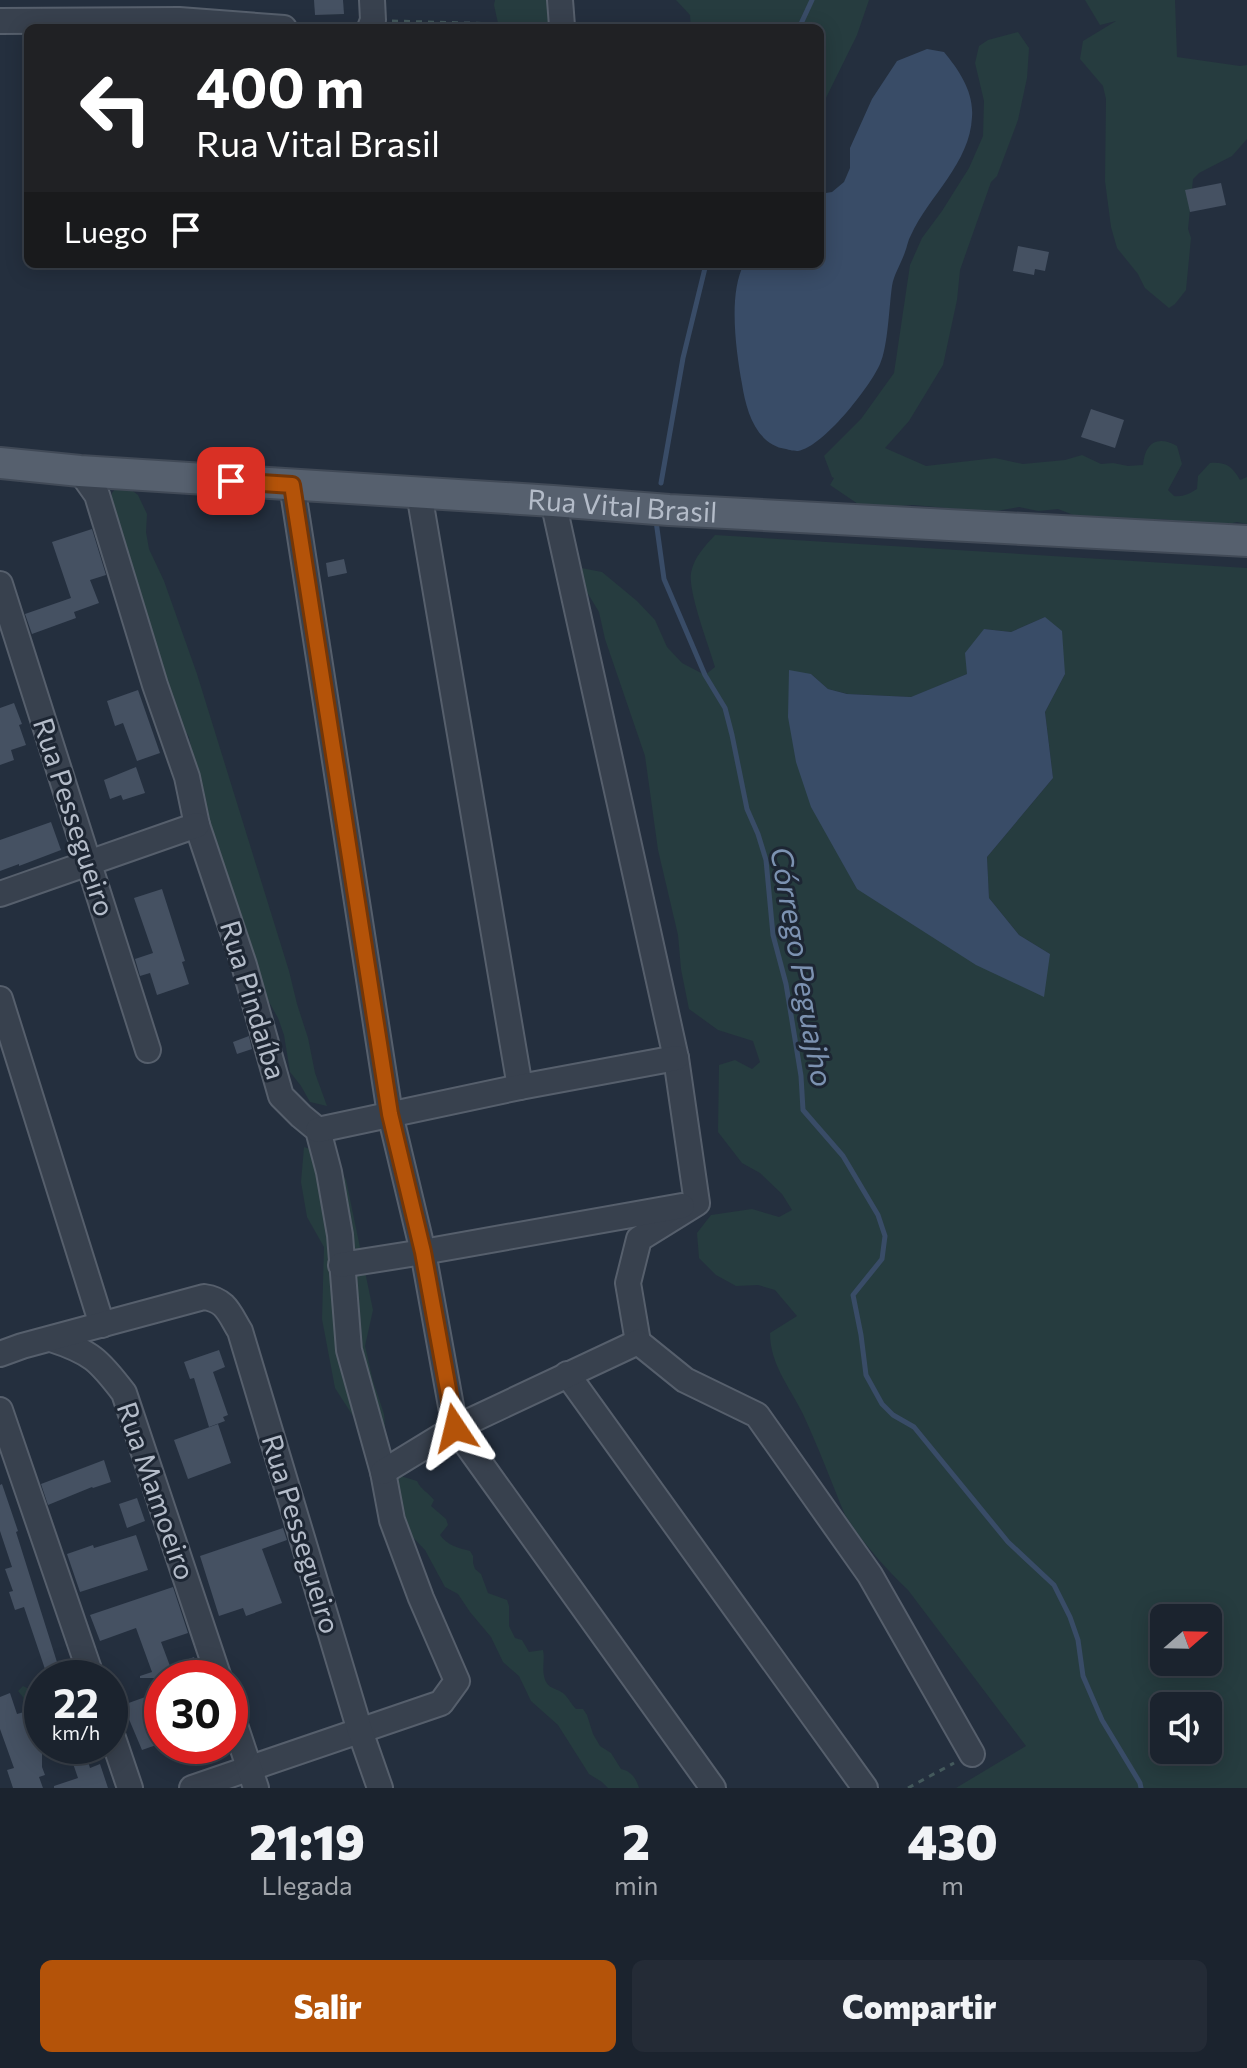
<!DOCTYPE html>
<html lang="es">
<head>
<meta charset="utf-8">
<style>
  :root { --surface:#1b232e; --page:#242b36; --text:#f1f3f6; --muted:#a0a4aa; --line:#39404a; --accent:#b45309 }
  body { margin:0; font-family:Commissioner,sans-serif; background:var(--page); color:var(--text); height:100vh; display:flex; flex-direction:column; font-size:30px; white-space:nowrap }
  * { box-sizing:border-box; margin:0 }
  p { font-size:26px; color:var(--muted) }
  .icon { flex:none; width:44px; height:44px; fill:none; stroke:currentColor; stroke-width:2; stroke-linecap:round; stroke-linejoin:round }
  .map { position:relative; height:1788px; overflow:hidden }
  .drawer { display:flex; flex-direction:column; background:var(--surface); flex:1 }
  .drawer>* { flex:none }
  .hud { position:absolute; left:24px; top:24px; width:800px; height:244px; border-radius:12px; box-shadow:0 4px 20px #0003,0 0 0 2px var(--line); background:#202124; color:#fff; overflow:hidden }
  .needle { width:52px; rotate:70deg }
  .controls { position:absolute; left:1150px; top:1604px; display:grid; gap:16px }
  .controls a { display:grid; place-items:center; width:72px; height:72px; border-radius:12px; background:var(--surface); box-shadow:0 4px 20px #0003,0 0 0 2px var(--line); font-size:40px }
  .speed { position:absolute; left:24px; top:1660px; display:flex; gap:16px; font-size:40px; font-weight:700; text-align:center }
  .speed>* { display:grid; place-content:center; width:104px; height:104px; border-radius:50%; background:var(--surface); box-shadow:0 4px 20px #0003,0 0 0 2px var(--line); line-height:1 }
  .speed small { font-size:20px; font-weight:400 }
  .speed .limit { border:12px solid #d22; background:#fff; color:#111 }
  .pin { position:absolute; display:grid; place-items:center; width:68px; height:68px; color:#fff; margin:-34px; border-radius:16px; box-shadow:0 4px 12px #0006 }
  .me { position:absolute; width:88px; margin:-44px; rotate:350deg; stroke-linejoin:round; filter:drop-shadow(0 0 6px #0008) }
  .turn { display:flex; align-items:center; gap:28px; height:168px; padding:0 40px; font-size:36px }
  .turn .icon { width:104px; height:104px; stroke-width:2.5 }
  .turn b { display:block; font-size:56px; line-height:68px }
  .then { display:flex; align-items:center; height:76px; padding:0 40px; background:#0003; gap:16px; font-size:30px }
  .eta { display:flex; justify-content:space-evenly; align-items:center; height:136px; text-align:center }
  .eta b { font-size:48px; font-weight:800; line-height:56px }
  .button { display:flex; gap:16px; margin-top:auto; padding:16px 40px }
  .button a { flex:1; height:92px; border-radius:12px; background:var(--accent); color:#fff; font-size:32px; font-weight:800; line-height:92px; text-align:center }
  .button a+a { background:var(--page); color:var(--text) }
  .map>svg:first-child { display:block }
</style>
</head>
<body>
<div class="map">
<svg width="1247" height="1788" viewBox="0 0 1247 1788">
  <rect width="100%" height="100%" fill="#242f3e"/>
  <g fill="#263c3f" fill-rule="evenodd">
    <polygon points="495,0 572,0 574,7 558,21 534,28 499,28 494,5"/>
    <polygon points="676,0 869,0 857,35 820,110 820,28 691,28 690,15"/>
    <polygon points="1085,0 1175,0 1177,57 1240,66 1247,65 1247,139 1232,156 1199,173 1193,179 1188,229 1191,238 1186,290 1175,304 1169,308 1145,288 1138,274 1117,248 1111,227 1105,181 1106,99 1103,86 1080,59 1083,41 1116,21 1100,25"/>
    <path d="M1018 32 1029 48 1027 78 1018 120 997 176 991 182 960 270 957 300 943 365 909 421 885 448 926 466 995 458 1023 464 1065 460 1082 455 1101 464 1113 463 1128 466 1143 465C1145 443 1157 435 1177 446L1182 464 1168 490 1174 496C1183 497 1189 494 1197 489L1198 476 1210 463C1226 462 1232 466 1240 480L1247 477V524L1237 522 1220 526 1162 519 1107 522 1084 519 1058 509 1038 511 1019 507 991 512 913 505 886 507 858 504 830 485 834 478 832 477 824 456 861 419 894 373 910 265 922 238 942 211 969 168 983 136 984 101 975 63 979 46 988 40Z"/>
    <polygon points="121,482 138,495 147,514 146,532 149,549 164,581 197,674 289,971 297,1004 308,1038 315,1073 327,1106 310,1102 301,1086 290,1072 284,1035 278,1018 260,986 207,827 189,737 179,721 112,512 112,493"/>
    <path d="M715 535 1247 568V1788H956L1026 1746 908 1590C884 1567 863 1543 845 1515 831 1481 818 1446 802 1412 789 1386 770 1364 770 1333L797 1316 775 1290 758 1285 736 1286 716 1275 699 1258 697 1233 711 1215 752 1209 779 1217 792 1210 782 1194 760 1173 742 1163 718 1132 719 1065 735 1060 752 1069 760 1062 753 1041 718 1030 689 1009 681 969 678 935 658 850 645 756 605 639 599 612 571 566 602 572 637 601 655 620 667 647 682 663 705 675 715 667C709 646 688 592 691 573 694 557 705 546 715 535ZM1045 617 1065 674 1045 712 1053 778 987 857 989 898 1019 935 1050 954 857 889 835 848 811 674 828 689 848 694 912 697 967 674 984 629 1011 632ZM1164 1618H1208V1662H1164ZM1164 1706H1208V1750H1164Z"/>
    <polygon points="304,1147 334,1157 346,1180 373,1310 365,1346 373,1381 384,1414 387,1449 374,1443 353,1416 335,1388 322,1319 324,1247 307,1217 301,1182"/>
    <path d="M397 1475 417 1481C421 1490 428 1492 434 1500L431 1506 446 1519 448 1525 440 1535C447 1545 458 1548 470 1551L473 1556V1563L475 1569 481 1574 488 1593 507 1600 509 1606V1626L515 1638 522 1640 529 1652 543 1650C545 1659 542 1667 544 1676 547 1689 554 1687 563 1693 568 1697 571 1704 576 1709H583L587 1715 593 1734 600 1746 611 1753 621 1769C631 1771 636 1778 639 1788H608L602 1782 589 1774 558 1725 531 1701 519 1676 503 1662 491 1637 470 1612 458 1594 445 1587 425 1550 400 1524 387 1479Z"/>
    <polygon points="23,1686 29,1689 36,1700 36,1704 25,1711 23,1697 18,1691"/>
  </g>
  <g fill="#394c67">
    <path d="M927 49 944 52C959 70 974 92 972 117 970 163 929 196 911 235 908 240 907 247 905 252 901 264 894 274 892 286 889 307 888 347 880 364 870 387 823 447 798 451 796 451 788 450 786 449 756 445 746 410 742 384 736 351 728 294 744 264H820V194L832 192 844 182 850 168V148L872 99 897 61Z"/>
    <polygon points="1045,617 1062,631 1065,674 1045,712 1053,778 987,857 989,898 1019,935 1050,954 1044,997 976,965 857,889 811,807 796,762 788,717 789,670 811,674 828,689 847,694 911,697 967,674 965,653 984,629 1011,632"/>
  </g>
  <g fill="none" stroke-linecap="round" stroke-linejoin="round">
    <g stroke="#394c67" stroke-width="5">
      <polyline points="799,28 812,0"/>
      <polyline points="661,483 683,358 706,264"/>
      <polyline points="656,521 664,579 705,675 725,708 732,735 747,809 758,834 766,860 773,935 786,984 801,1076 803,1110 843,1156 878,1215 885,1236 882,1259 853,1295 861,1335 866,1375 882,1404 893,1415 914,1427 1008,1542 1054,1585 1070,1617 1078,1640 1083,1676 1102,1720 1140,1783 1141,1788"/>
    </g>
  </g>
  <g fill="#455162">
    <polygon points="314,0 343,0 344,14 315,15"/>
    <polygon points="1221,183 1226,205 1190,212 1185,190"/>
    <polygon points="1018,246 1049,252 1045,271 1035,269 1034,275 1013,271"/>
    <polygon points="1091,409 1124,420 1115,448 1081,437"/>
    <polygon points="92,529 106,575 90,580 99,603 74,612 76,618 32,634 25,614 71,598 52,542"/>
    <polygon points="344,559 347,573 328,577 326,563"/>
    <polygon points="138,690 160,753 137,761 123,723 115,726 107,701"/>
    <polygon points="14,703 22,724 19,725 26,745 11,750 14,760 0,765 0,708"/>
    <polygon points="136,767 145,793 123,800 121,795 110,799 104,780"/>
    <polygon points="51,822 61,850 19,866 19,864 0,871 0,840"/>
    <polygon points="162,889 185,961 182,962 189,984 157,995 150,973 140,976 135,959 153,953 134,898"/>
    <polygon points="249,1036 252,1049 237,1054 233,1042"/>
    <polygon points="219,1350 225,1367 213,1372 228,1415 223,1417 225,1421 209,1427 194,1378 190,1379 184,1362"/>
    <polygon points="218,1424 231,1463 188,1479 174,1440"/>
    <polygon points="104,1460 111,1482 93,1488 92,1487 48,1505 41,1484"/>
    <polygon points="2,1484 18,1531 16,1532 62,1678 48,1678 24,1607 15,1610 9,1592 13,1591 5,1569 12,1567 0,1531 0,1485"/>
    <polygon points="137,1498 145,1521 127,1528 119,1504"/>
    <polygon points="283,1528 287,1540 262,1549 282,1603 246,1616 243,1608 219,1616 200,1556"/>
    <polygon points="136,1535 148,1570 80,1592 67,1554 93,1545 94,1548"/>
    <polygon points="173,1587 188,1633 161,1642 170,1666 194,1657 200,1674 197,1675 198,1678 140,1678 140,1676 152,1672 136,1628 100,1641 90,1615"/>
    <polygon points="162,1691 162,1743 142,1750 123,1705"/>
    <polygon points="10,1693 17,1714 42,1707 42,1767 45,1775 39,1777 43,1788 13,1788 7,1770 14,1768 0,1729 0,1697"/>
    <polygon points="67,1746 83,1746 90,1768 100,1764 108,1788 54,1788 54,1786 78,1778"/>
  </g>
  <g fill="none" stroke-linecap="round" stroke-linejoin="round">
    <g stroke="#565f6c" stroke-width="28">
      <g id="minor">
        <polyline points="560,0 562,26"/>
        <polyline points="0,21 179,20 284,28"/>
        <polyline points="370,28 373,20 372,0"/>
        <polyline points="80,471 97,495 155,685 187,777 197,825 244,965 281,1096 301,1116 318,1130 329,1172 340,1235 349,1350 383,1472 392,1520 421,1598 457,1681 441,1703 192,1788"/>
        <polyline points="292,485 390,1114 423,1252 455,1428 713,1788"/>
        <polyline points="419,493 520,1087"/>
        <polyline points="553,501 676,1058 697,1203 639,1239 628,1283 638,1342"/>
        <polyline points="0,584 148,1050"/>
        <polyline points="0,894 197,825"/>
        <polyline points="0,999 102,1325"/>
        <polyline points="318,1130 520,1087 676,1058"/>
        <polyline points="341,1265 423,1252 682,1206"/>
        <path d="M51 1339C91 1352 99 1360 124 1393L219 1678"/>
        <path d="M0 1354 22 1346 204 1297C226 1300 229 1313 240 1331L360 1731 380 1788"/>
        <polyline points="567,1374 865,1788"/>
        <polyline points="0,1410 92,1678"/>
        <polyline points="383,1472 455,1428 638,1342 685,1380 757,1415 870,1575 972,1754"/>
        <polyline points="230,1710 256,1788"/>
        <polyline points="110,1729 130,1788"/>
      </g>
    </g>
    <g stroke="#414a57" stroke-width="34">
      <g id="major">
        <path id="s1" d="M0 463 80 471 553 501 669 510 1247 541"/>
      </g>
    </g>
    <g stroke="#44595c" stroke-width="3" stroke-dasharray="6 6" stroke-linecap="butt">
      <polyline points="392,21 541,25"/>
      <polyline points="580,27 604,28"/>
      <polyline points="908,1788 954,1763"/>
    </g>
    <use href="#minor" stroke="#38414e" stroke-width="24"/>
    <use href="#major" stroke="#56606e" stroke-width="30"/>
  </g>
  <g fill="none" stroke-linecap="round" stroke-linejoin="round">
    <g stroke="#753606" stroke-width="20">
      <polyline id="route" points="231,481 292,485 390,1114 423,1252 455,1428"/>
    </g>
    <use href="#route" stroke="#b45309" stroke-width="14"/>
  </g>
  <g text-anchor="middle" stroke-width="6" stroke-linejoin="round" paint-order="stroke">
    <g font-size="28" fill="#b4bcc9" stroke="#1d2633">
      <text dy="10" stroke="none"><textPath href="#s1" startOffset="624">Rua Vital Brasil</textPath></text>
      <text transform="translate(74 817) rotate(72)" y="10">Rua Pessegueiro</text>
      <text transform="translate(253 1000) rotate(73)" y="10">Rua Pindaíba</text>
      <text transform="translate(156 1491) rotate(71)" y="10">Rua Mamoeiro</text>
      <text transform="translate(301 1534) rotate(73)" y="10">Rua Pessegueiro</text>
    </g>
    <g font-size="30" font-style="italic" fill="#7c92b1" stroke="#1d2633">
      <text transform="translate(801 967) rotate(80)" y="10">Córrego Peguajho</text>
    </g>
  </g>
</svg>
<div class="controls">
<a><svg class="needle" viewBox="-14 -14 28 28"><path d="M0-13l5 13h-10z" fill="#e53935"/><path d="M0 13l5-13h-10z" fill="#a0a4aa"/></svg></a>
<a><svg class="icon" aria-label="sound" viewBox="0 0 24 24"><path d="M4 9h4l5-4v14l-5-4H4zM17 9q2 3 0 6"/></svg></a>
</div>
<div class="speed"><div>22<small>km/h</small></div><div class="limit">30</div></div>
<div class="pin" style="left:231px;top:481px;background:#d93025"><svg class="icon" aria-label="arrive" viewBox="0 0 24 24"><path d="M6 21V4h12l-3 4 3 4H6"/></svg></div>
<svg class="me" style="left:455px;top:1428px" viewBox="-20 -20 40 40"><path d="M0-17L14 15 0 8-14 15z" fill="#b45309" stroke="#fff" stroke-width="4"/></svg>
<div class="hud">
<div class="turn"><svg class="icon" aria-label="left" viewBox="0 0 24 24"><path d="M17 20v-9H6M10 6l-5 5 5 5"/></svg><div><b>400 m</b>Rua Vital Brasil</div></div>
<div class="then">Luego<svg class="icon" aria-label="arrive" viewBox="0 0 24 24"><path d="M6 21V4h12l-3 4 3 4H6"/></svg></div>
</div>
</div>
<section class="drawer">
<div class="eta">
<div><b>21:19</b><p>Llegada</p></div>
<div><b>2</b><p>min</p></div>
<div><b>430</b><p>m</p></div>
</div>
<div class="button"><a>Salir</a><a>Compartir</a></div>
</section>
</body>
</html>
